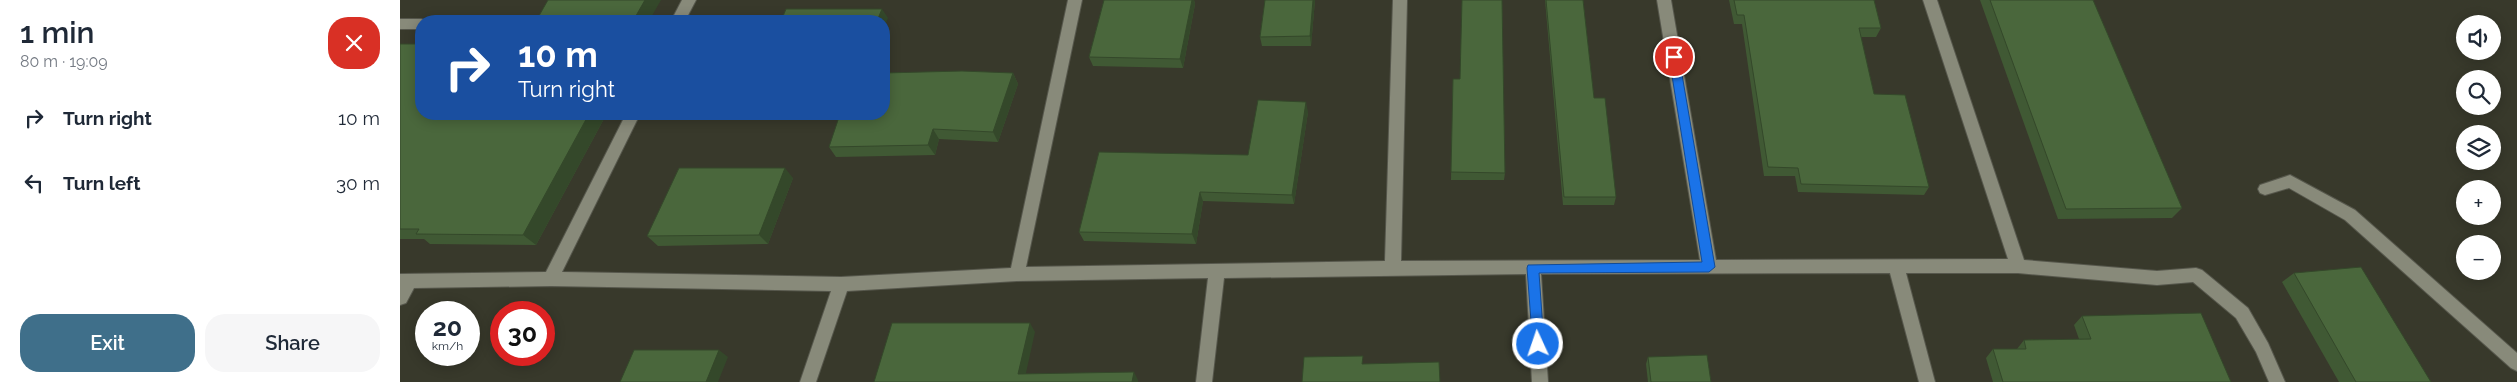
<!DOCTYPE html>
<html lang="en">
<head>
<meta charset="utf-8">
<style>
  :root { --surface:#fff; --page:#f6f6f7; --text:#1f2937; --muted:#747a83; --accent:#3f6f8a }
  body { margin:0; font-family:Raleway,sans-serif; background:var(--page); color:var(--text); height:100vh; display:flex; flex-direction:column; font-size:19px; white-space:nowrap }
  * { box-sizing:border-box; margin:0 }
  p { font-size:16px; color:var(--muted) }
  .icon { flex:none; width:28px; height:28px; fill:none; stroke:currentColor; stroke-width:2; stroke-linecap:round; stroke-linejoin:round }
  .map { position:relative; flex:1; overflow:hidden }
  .drawer { display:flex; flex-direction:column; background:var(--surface); width:400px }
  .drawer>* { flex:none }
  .banner { position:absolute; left:15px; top:15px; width:475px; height:105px; border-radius:20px; box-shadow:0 2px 12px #0003; background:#1a4fa0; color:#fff; overflow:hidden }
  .fabs { position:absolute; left:2056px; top:15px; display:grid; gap:10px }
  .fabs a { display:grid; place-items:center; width:45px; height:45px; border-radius:50%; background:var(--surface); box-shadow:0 2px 12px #0003; font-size:25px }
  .speed { position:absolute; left:15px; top:301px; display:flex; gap:10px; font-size:25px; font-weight:700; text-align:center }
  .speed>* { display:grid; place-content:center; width:65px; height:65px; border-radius:50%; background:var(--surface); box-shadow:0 2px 12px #0003; line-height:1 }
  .speed small { font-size:12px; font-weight:400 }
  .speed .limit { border:8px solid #d22; background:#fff; color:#111 }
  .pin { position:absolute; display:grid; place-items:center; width:42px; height:42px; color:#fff; margin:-21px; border:2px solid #fff; border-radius:50%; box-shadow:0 1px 5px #0007 }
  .me { position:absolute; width:55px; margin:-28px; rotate:357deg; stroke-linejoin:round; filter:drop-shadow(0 0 4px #0008) }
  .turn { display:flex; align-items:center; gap:18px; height:105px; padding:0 20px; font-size:22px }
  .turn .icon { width:65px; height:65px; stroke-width:2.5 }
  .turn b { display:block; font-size:35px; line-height:42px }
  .round { display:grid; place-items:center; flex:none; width:52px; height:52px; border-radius:20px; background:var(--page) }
  .summary { display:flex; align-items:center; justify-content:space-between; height:85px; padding:0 20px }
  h1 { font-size:30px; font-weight:600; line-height:38px }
  .cta { display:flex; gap:10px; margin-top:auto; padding:10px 20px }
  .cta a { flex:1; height:58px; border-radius:20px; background:var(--accent); color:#fff; font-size:20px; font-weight:600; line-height:58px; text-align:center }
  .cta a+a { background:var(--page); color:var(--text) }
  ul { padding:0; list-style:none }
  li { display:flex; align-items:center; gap:15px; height:65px; padding:0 20px }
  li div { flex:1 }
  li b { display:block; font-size:19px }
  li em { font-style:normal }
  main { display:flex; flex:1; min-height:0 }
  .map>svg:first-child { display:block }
</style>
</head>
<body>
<main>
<section class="drawer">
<div class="summary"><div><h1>1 min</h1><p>80 m · 19:09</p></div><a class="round" style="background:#d93025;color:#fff"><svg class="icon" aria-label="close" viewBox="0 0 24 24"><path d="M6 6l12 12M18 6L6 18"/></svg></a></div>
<ul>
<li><svg class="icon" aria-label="right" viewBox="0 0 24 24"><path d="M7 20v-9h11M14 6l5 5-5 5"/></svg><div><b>Turn right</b></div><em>10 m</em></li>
<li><svg class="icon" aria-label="left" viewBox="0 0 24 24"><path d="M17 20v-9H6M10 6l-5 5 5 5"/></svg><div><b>Turn left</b></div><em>30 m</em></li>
</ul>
<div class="cta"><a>Exit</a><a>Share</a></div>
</section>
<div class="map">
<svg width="2117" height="382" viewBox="0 0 2117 382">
  <rect width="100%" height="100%" fill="#38392b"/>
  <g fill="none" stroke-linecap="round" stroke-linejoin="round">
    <g stroke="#56574c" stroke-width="2">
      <g id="minor">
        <polygon points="282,0 296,0 285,21 271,21"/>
        <polygon points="668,0 682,0 626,267 985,261 993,0 1007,0 1001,261 1300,260 1257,0 1271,0 1316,260 1608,259 1523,0 1537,0 1624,260 1757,271 1796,268 1802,270 1848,308 1868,343 1885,382 1869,382 1856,352 1836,318 1793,282 1757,285 1618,273 1506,273 1535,382 1519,382 1490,273 1141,274 1148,382 1132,382 1126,274 824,278 812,382 796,382 808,278 617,281 447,291 416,382 400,382 431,291 151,286 14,288 6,303 0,305 0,274 146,272 226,114 240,114 162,272 441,277 611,268"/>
        <polygon points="0,19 21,19 26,21 21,21 21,29 0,29"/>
        <polygon points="1890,175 1955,210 2117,353 2117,371 2111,368 1945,220 1889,188 1865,195 1860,193 1858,189 1860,185"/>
      </g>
    </g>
    <use href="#minor" fill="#888a7a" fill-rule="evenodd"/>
  </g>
  <g fill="#405934">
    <polygon points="704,0 794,0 795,4 783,68 693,66 689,57"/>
    <polygon points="865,0 915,0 911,46 862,46 860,37"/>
    <polygon points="1145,0 1183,0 1194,98 1216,197 1214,205 1163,205"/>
    <polygon points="1329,0 1474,0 1481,28 1476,37 1461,37 1474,94 1529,187 1524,195 1398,192 1395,176 1364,176 1342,24 1334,24"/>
    <polygon points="1580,0 1693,0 1782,208 1772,218 1658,219"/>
    <polygon points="0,44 206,115 136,245 30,244 24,239 0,239"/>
    <polygon points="613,73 618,84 598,142 539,139 535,155 436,157 429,147"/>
    <polygon points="1053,79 1060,79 1105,173 1104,180 1051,180"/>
    <polygon points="908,112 894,204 803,201 796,244 684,241 679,232 848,155"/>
    <polygon points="393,178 368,244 258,246 247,236"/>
    <polygon points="1894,273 2031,382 1939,382 1882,282"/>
    <polygon points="1682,316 1831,382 1593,382 1586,358 1593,349 1617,349 1624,340 1679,339 1674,325"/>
    <polygon points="1248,357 1311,382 1248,382 1246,364"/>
  </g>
  <g fill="#34482a">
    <polygon points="245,0 261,0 249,21 233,21"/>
    <polygon points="792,0 794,0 795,4 783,68 780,59"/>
    <polygon points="913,0 915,0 911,46 910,36"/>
    <polygon points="482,9 488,18 484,28 484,21 477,21"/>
    <polygon points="613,73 618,84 598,142 593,132"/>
    <polygon points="906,102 908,112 894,204 892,195"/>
    <polygon points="189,114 204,114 206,115 136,245 123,235"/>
    <polygon points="533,129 539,139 535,155 528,145"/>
    <polygon points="385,168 393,178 368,244 359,235"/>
    <polygon points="800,192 803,201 796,244 792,234"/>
    <polygon points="630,323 635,332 624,382 618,374"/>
    <polygon points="319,350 328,357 318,382 306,382"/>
    <polygon points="734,372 738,380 738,382 732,382"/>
  </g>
  <g fill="#4a673c" stroke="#34482a">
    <polygon points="148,0 245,0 233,21 136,21"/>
    <polygon points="704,0 792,0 780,59 689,57"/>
    <polygon points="865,0 913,0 910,36 860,37"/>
    <polygon points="1062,0 1102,0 1105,173 1051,172 1053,79 1060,79"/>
    <polygon points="1146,0 1183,0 1194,98 1205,98 1216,197 1164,197"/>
    <polygon points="1334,0 1474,0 1481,28 1459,28 1474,94 1505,95 1529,187 1401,184 1398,168 1368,167 1344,15 1337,15"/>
    <polygon points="1590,0 1693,0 1782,208 1666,209"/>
    <polygon points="386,9 482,9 477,21 381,21"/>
    <polygon points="0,44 21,44 21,114 189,114 123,235 16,234 19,229 0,229"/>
    <polygon points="562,71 613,73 593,132 533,129 528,145 429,147 440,114 484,114 484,73"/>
    <polygon points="858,100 906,102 892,195 800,192 792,234 679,232 699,152 848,155"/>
    <polygon points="279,168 385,168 359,235 247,236"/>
    <polygon points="1961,267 2031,382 1956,382 1894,273"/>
    <polygon points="1801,313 1831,382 1603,382 1593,349 1626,349 1624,340 1691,339 1682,316"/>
    <polygon points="492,323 630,323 618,374 734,372 732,382 474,382"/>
    <polygon points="234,350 319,350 306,382 220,382"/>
    <polygon points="1307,355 1311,382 1251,382 1248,357"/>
    <polygon points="963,356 962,364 1039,362 1040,382 902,382 904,357"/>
  </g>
  <polygon fill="#1a73e8" stroke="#114b97" points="1274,53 1279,57 1315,267 1309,272 1139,273 1144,344 1138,350 1133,348 1127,268 1128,265 1302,262 1269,57"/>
</svg>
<div class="fabs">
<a><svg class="icon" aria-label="sound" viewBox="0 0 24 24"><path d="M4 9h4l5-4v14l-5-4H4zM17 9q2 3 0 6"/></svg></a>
<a><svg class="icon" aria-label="search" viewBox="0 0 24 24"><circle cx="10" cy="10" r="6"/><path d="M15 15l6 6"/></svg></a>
<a><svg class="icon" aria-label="layers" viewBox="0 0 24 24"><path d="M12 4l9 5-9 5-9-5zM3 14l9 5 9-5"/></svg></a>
<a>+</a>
<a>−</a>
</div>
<div class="speed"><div>20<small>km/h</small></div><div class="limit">30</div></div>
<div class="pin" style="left:1274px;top:57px;background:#d93025"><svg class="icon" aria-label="arrive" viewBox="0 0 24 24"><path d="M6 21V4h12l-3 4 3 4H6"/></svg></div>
<svg class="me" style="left:1138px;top:344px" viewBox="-20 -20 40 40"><circle r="17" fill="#1a73e8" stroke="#fff" stroke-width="3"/><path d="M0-11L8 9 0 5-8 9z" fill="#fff"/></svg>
<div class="banner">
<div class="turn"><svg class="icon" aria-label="right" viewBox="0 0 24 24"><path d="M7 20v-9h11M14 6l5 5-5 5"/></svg><div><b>10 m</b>Turn right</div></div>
</div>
</div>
</main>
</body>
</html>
